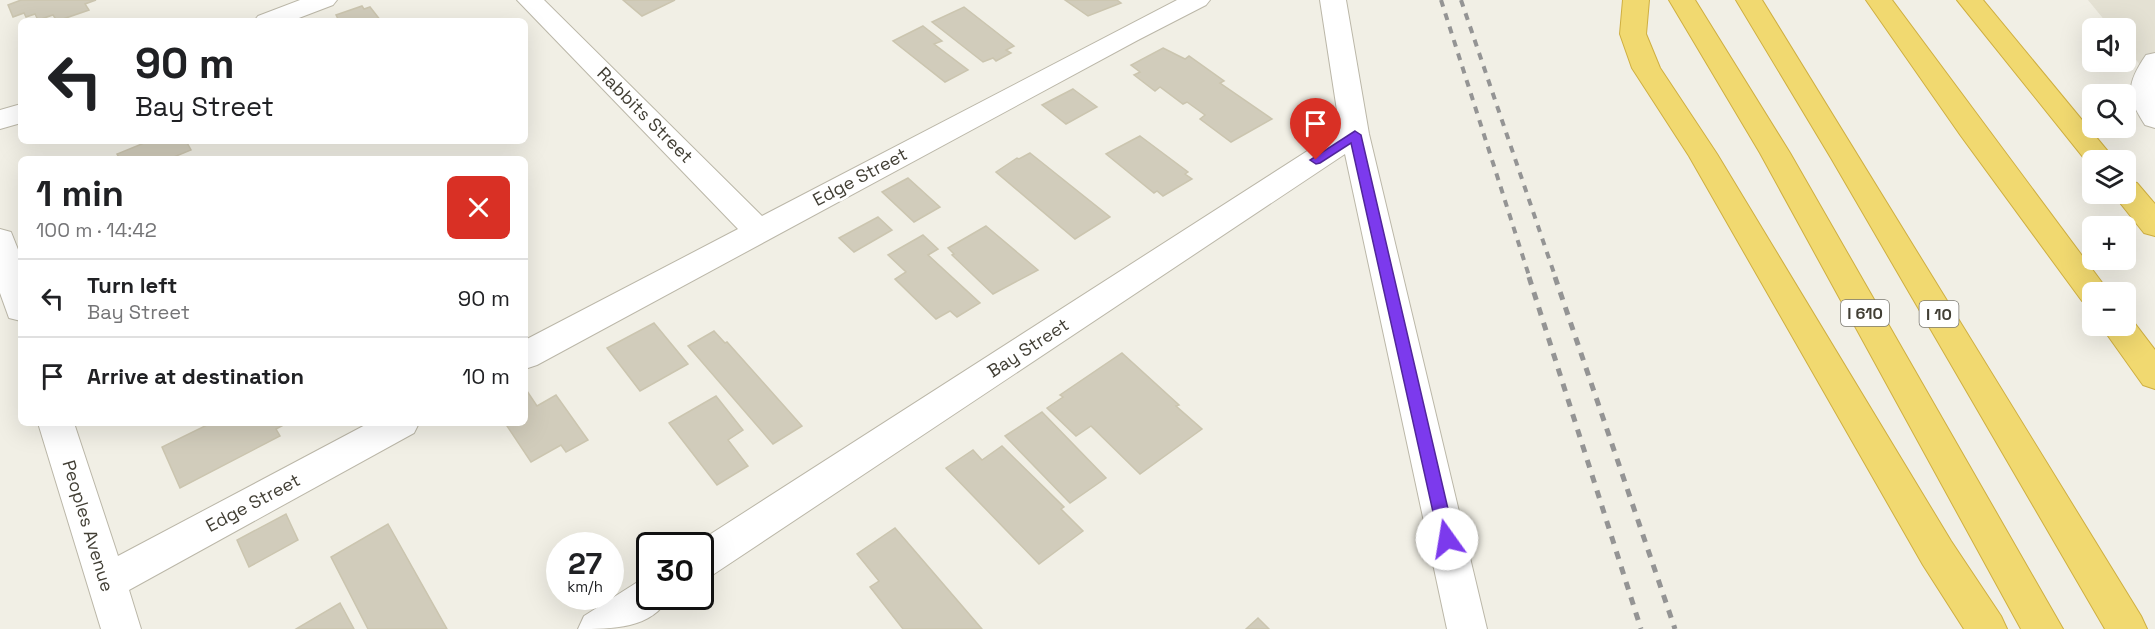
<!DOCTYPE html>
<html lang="en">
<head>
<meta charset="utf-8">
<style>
  :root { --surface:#fff; --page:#f6f6f6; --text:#202124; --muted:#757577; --line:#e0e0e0 }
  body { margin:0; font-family:"Space Grotesk",sans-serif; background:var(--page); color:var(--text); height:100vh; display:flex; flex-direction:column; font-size:22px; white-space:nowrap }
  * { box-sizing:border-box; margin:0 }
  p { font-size:20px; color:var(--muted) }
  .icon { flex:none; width:33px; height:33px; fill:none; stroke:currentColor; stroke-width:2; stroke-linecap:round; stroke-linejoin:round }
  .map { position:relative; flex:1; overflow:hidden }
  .side { position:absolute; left:18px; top:156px; width:510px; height:270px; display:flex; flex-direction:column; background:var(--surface); border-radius:9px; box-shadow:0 6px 24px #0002 }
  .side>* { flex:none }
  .banner { position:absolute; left:18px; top:18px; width:510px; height:126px; border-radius:9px; box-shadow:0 6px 24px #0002; background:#fff; color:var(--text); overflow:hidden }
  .tools { position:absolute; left:2082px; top:18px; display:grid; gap:12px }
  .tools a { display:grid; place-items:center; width:54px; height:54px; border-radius:9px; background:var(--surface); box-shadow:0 6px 24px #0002; font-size:30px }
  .speed { position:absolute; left:546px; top:532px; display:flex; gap:12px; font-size:30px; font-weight:700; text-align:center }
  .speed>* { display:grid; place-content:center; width:78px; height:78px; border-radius:50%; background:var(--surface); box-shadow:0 6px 24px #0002; line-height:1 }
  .speed small { font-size:15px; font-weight:400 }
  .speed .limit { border:3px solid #111; border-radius:9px; background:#fff; color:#111 }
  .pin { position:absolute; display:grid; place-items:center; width:51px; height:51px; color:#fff; margin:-62px -26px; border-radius:50% 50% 50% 0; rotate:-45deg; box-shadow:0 0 6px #0007 }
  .pin .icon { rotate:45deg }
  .me { position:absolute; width:66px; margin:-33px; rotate:347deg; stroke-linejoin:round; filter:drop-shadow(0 0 4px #0008) }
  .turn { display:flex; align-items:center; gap:21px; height:126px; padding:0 18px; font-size:27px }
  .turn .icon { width:78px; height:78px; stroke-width:2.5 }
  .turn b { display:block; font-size:42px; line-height:51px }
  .round { display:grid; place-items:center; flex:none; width:63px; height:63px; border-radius:9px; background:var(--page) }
  .summary { display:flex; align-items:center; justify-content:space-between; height:102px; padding:0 18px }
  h1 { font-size:36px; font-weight:600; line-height:45px }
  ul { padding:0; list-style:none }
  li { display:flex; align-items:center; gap:18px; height:78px; padding:0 18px; border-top:2px solid var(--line) }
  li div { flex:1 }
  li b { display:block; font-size:22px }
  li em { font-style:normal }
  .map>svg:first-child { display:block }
</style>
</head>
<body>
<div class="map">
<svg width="2155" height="629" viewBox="0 0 2155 629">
  <rect width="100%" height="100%" fill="#f1efe5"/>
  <polygon fill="#e4e1d3" points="2088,0 2155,0 2155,84 2126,47 2126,28 2111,28"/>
  <g fill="#d1ccbb" stroke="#cbc5af" stroke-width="1.5">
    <polygon points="21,0 96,0 85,4 89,10 57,21 53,15 38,20 35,14 26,17 24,13 13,17 8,5"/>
    <polygon points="623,0 675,0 642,16"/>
    <polygon points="1065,0 1117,0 1121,3 1088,16"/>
    <polygon points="362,6 364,9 370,7 381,21 333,21 338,19 336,15"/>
    <polygon points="964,7 1014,46 1006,50 1011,53 996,61 993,58 983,62 932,22"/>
    <polygon points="923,26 942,41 934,44 968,70 945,82 893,41"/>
    <polygon points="1163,48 1185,59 1189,56 1224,81 1220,83 1272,119 1231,142 1200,119 1205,115 1187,102 1183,104 1160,87 1155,91 1134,75 1140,72 1131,65"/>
    <polygon points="1073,89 1097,107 1066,124 1042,105"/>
    <polygon points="1140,136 1188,172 1185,174 1192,179 1163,196 1157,191 1154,193 1106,154"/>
    <polygon points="149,141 186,141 191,150 169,159 120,159 117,154"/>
    <polygon points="1030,153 1110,217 1075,239 996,172 1017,158 1019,159"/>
    <polygon points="908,178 940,207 914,222 882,192"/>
    <polygon points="878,217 892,230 854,252 839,238"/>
    <polygon points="986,226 1038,270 993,294 952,255 954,254 948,248"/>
    <polygon points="923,235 938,249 928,255 980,303 957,317 950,311 936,319 895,279 906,272 888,255"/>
    <polygon points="654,323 688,364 640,391 607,348"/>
    <polygon points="714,331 725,343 727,342 802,426 773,444 688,346"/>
    <polygon points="1122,353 1179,405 1176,406 1202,429 1140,474 1091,426 1076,436 1047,408 1063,397 1060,395"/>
    <polygon points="525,388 537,406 556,395 588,440 566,452 561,445 531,462 505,423 525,423"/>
    <polygon points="716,396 743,430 728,440 748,466 717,485 669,423"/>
    <polygon points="1042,412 1106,478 1070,503 1005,436"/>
    <polygon points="211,423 287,423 276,429 280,436 180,488 162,447"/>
    <polygon points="1002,446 1064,507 1061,509 1083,531 1039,564 946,468 973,450 982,460"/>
    <polygon points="286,514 298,540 249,567 237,540"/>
    <polygon points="388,524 447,629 368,629 331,557"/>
    <polygon points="895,528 982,629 903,629 870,587 879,581 857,554"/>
    <polygon points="340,603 354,629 296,629"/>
    <polygon points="1258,618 1269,629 1246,629"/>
  </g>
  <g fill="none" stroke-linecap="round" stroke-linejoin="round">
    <g stroke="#bbb7a8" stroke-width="2">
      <g id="minor">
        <polygon points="300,0 337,0 333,5 291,21 254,21 258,16"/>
        <polygon points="517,0 544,0 762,216 1177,0 1210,0 1206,5 1138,40 537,365 525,369 525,340 738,229"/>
        <polygon points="1320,0 1346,0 1369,134 1487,629 1447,629 1345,154 714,574 700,579 700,546 692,546 1340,130"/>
        <path d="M2155 53V128L2145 125C2126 96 2126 84 2146 55Z"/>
        <polygon points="21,104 21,123 0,129 0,110"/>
        <polygon points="0,229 11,232 21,257 21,321 9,318 0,293"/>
        <polygon points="38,423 74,423 118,556 369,423 419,423 414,433 129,590 141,629 101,629"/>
        <path d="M650 578V597H669C652 629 612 629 578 629L584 616 636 583Z"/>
      </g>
    </g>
    <g stroke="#cfaf41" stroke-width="2">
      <g id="highway">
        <polygon points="1623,0 1649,0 1646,34 1660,68 1717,154 1951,541 2001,616 2007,629 1964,629 1923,565 1689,156 1632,68 1620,34"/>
        <polygon points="1669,0 1695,0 1790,153 2063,629 2021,629 1760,153"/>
        <polygon points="1736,0 1762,0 2141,616 2147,629 2105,629 1831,158"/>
        <polygon points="1866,0 1892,0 2109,292 2092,292 2092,304 2082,301 1961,136"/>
        <polygon points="1957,0 1983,0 2115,160 2092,160 2092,167 2091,167"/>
        <polygon points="2126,180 2137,183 2155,204 2155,236 2144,233 2113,194 2126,194"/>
        <polygon points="2126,316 2130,317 2155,350 2155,389 2143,385 2101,326 2126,326"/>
      </g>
    </g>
    <use href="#minor" fill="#fff" fill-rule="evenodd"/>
    <use href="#highway" fill="#f1d970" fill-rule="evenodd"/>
    <g stroke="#949494" stroke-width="4" stroke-dasharray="7 7" stroke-linecap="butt">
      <polyline points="1441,0 1530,279"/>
      <polyline points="1461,0 1556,279"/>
    </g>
    <g stroke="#949494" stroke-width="5" stroke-dasharray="8 8" stroke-linecap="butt">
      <polyline points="1529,277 1641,629"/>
      <polyline points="1555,277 1675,629"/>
    </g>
  </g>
  <polygon fill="#7c3aed" stroke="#51269a" stroke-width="1.5" points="1355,131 1361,135 1455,539 1452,544 1447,546 1441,544 1439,539 1351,143 1320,163 1316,164 1310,160"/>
  <g text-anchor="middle" stroke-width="6" stroke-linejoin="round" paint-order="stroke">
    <g fill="#fff" stroke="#7b7972" stroke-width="1.5">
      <rect x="1841" y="300" width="48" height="26" rx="4.5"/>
      <rect x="1919.5" y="301" width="39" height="26" rx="4.5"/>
    </g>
    <g font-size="16" font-weight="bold" fill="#423f35">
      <text x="1865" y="319">I 610</text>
      <text x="1939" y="320">I 10</text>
    </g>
    <g font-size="18" fill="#423f35" stroke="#fff">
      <text transform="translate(645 115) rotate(45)" y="6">Rabbits Street</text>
      <text transform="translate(860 177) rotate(-28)" y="6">Edge Street</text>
      <text transform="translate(1028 348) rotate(-33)" y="6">Bay Street</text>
      <text transform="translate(253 503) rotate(-28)" y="6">Edge Street</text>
      <text transform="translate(88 526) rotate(73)" y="6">Peoples Avenue</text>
    </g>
  </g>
</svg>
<div class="tools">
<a><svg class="icon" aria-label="sound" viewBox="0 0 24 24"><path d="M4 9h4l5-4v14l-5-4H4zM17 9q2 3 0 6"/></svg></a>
<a><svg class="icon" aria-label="search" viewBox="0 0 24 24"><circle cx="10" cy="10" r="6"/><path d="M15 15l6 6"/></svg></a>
<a><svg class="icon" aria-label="layers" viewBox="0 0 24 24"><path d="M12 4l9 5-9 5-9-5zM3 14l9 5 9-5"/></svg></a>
<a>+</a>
<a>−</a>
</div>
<div class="speed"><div>27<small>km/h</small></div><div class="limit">30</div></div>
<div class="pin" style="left:1316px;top:160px;background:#d93025"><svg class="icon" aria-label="arrive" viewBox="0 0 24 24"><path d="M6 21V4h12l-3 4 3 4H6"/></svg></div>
<svg class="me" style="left:1447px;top:539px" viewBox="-20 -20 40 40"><circle r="19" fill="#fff"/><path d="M0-13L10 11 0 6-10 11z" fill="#7c3aed"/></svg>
<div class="banner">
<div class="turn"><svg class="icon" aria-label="left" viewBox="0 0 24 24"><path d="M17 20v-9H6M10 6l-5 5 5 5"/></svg><div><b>90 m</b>Bay Street</div></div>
</div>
<section class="side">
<div class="summary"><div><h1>1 min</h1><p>100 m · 14:42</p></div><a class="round" style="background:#d93025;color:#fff"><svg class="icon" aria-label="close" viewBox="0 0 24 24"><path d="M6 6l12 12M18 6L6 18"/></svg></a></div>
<ul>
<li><svg class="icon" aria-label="left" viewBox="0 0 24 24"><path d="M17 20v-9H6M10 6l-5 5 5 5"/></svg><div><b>Turn left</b><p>Bay Street</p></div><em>90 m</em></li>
<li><svg class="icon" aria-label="arrive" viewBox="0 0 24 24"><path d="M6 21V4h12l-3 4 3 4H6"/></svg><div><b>Arrive at destination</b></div><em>10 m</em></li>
</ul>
</section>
</div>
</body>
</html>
